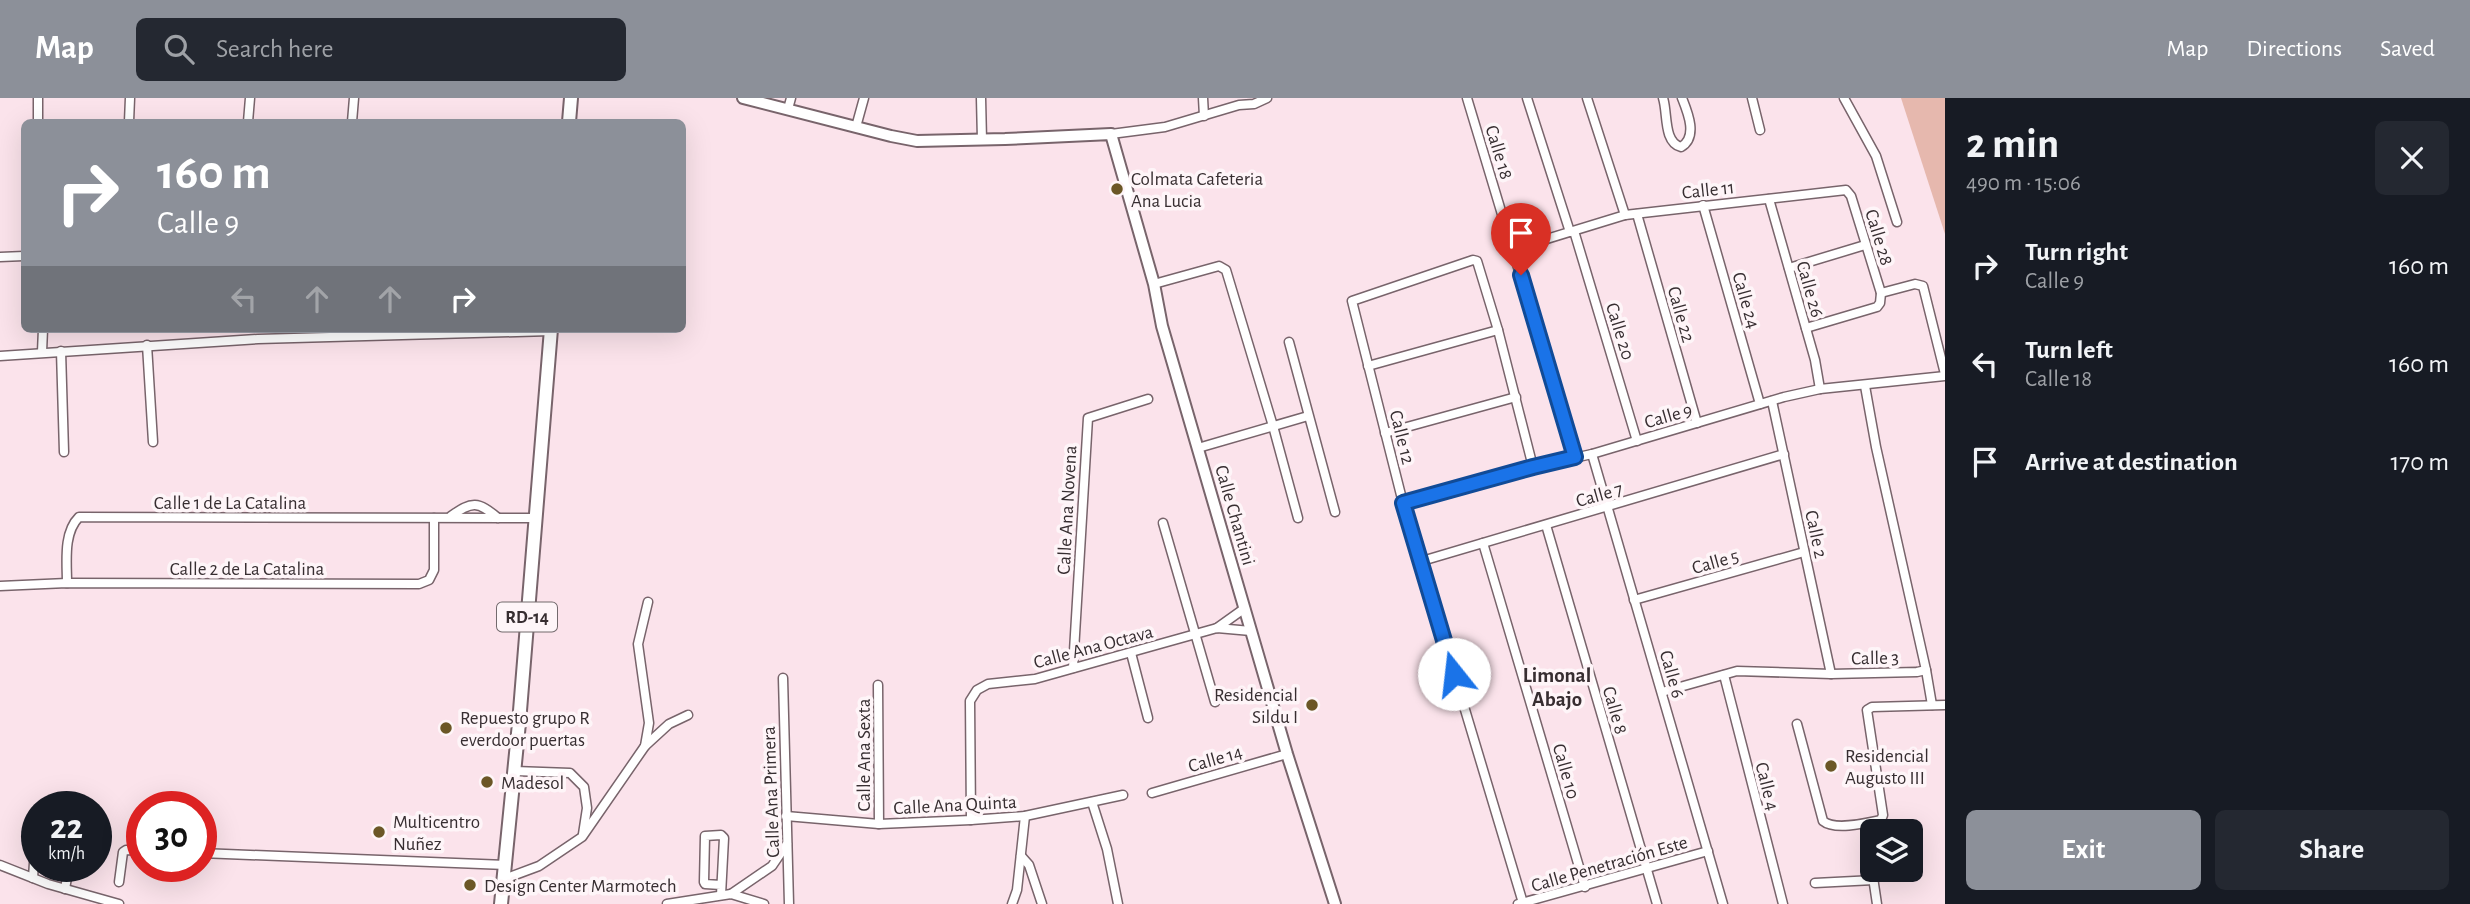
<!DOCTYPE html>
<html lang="en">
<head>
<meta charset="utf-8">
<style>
  :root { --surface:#171b24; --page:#242831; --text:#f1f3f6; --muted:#9ea1a6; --accent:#8c9099 }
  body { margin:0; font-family:"Alegreya Sans",sans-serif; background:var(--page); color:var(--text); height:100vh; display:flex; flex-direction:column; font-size:26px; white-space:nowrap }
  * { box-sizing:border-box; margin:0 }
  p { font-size:23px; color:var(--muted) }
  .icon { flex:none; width:38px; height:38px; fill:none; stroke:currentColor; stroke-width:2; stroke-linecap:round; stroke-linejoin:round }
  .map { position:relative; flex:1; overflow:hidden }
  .details { display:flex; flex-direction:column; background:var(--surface); width:525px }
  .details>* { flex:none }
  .hud { position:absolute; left:21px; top:21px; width:665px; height:214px; border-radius:10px; box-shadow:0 7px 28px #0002; background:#8c9099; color:#fff; overflow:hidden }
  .fabs { position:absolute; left:1860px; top:721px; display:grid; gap:14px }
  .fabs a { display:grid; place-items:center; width:63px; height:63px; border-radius:10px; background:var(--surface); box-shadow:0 7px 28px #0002; font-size:35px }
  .speed { position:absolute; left:21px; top:693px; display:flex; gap:14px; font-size:35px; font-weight:700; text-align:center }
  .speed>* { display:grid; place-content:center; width:91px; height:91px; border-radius:50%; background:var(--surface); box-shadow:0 7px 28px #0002; line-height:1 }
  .speed small { font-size:18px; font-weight:400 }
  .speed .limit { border:10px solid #d22; background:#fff; color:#111 }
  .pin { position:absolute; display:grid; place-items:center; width:60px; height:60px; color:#fff; margin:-72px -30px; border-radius:50% 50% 50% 0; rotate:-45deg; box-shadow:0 0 7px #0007 }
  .pin .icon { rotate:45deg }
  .me { position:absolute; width:77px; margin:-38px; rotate:344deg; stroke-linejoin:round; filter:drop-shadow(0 0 5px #0008) }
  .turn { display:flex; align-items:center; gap:24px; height:147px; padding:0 21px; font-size:32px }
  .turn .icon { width:91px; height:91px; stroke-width:2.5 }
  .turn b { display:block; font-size:49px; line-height:60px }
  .lanes { display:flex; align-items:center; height:66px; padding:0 21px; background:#0003; justify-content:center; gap:35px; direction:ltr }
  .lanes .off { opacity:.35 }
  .round { display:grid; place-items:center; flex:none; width:74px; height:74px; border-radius:10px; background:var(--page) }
  .head { display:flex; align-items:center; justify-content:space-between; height:119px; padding:0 21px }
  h1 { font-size:42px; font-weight:600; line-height:52px }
  .cta { display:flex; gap:14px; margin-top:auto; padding:14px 21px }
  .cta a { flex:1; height:80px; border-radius:10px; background:var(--accent); color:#fff; font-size:28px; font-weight:600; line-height:80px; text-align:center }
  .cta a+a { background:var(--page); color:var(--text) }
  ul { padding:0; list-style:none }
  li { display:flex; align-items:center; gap:21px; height:98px; padding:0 21px }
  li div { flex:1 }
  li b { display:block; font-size:26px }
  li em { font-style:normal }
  header { display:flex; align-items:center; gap:42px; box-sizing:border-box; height:98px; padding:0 35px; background:var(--accent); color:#fff }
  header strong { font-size:33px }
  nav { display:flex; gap:38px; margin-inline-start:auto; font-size:24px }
  .search { width:490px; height:63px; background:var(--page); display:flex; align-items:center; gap:18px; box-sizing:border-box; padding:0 24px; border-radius:10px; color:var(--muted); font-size:26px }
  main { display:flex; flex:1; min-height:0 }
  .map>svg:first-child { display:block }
</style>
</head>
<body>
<header>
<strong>Map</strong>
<div class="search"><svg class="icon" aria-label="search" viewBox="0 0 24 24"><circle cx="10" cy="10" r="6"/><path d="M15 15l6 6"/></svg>Search here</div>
<nav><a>Map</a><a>Directions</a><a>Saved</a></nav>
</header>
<main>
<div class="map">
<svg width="1945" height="806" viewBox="0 0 1945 806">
  <rect width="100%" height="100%" fill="#fbe3eb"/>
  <polygon fill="#e6b8ae" points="1901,0 1945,0 1945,136"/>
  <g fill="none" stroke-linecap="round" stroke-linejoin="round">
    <g stroke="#78646b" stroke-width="11">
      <g id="street">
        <polyline points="38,0 38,24"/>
        <polyline points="981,0 982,42"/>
        <polyline points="1203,0 1204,18"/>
        <polyline points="1467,0 1575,359"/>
        <polyline points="1527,0 1570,134"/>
        <polyline points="1587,0 1625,117"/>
        <path d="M1663 0C1668 15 1663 44 1681 49 1698 39 1688 15 1682 0"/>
        <polyline points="1752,0 1760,32"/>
        <polyline points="1844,0 1876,58 1897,124"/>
        <polyline points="788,11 791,0"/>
        <polyline points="129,24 130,0"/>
        <polyline points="248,24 250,0"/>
        <polyline points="352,24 354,0"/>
        <polyline points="856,29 864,0"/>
        <polyline points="1111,36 1165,29 1239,7 1254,6 1267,0"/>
        <polyline points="1769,101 1815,262 1820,291"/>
        <polyline points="1703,107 1760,306"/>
        <polyline points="1637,116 1697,325"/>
        <polyline points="1574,133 1637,343"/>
        <polyline points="1514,151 1625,117 1846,92 1851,98 1881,195 1880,205 1877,209 1806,230"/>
        <polyline points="0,159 24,158"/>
        <polyline points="1789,170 1865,147"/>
        <polyline points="1154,186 1219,168 1226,172 1273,328 1298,420"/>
        <polyline points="1881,195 1915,186 1923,188 1945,276"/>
        <polyline points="1289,244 1335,414"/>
        <polyline points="147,247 153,344"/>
        <polyline points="61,253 64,354"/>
        <polyline points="42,254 43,231"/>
        <polyline points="0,258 258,241 551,233"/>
        <polyline points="1368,268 1498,232"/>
        <polyline points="1772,303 1831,576"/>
        <polyline points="1385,335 1516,299"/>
        <polyline points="1198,350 1308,318"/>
        <polyline points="1592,356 1723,806"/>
        <polyline points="1403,405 1533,369 1592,356 1784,299 1820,291 1945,278"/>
        <path d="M451 418C472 403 478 403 498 420"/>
        <polyline points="1163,425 1215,604"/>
        <polyline points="1546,427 1657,806"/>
        <polyline points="1483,445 1585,789"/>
        <polyline points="1422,463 1784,356"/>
        <path d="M67 485C67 464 63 435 79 419L535 420"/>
        <polyline points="0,488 67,485 419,486 429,482 434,472 434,420"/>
        <polyline points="1634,502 1804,454"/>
        <polyline points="1217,530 1245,510"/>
        <polyline points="1131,555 1148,620"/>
        <polyline points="1073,570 1088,320 1148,301"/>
        <polyline points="1926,572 1932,607"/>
        <polyline points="1724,577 1783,806"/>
        <polyline points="783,580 789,806"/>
        <polyline points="878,587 879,726"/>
        <polyline points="1662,594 1737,573 1831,576 1917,574 1926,572 1876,349 1865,288"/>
        <path d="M1797 626 1823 723C1835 733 1867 725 1881 722L1883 717 1867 612 1872 609 1945 607"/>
        <polyline points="645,648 669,626 688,617"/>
        <polyline points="515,673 570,675 584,689 587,710 583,736"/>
        <polyline points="1152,695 1287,656"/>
        <polyline points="1092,704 1107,751 1118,806"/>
        <polyline points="786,718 879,726 971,722 1025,718 1123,697"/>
        <polyline points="971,722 970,603 977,592 988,586 1035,581 1217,530 1251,533"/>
        <polyline points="1865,726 1877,806"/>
        <polyline points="201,755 506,767"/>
        <polyline points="1021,758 1029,767 1042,806"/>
        <polyline points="0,767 48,786 119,806"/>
        <polyline points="33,780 36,734"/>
        <polyline points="504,781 539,768 582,739 645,648 649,625 638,546 648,504"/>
        <polyline points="119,784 123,754 126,752 142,753"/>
        <polyline points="1815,785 1874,782"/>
        <polyline points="65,791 69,768"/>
        <polyline points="731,796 772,768 787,746"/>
        <polyline points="721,797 724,740 721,737 705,738 704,784 705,786 721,787"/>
        <polyline points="1523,805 1403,405 1352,203 1473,162 1477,163 1498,232 1533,369"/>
        <polyline points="667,806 731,796 764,806"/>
        <polyline points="1012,806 1017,792 1025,718"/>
        <polyline points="1518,806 1708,753"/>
      </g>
    </g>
    <g stroke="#78646b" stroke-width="14">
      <polyline id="secondary" points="743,0 891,38 917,43 1005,41 1111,36 1154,186 1162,228 1287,656 1335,806"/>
    </g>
    <g stroke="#78646b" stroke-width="16">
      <g id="primary">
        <polyline points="569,24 571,0"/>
        <polyline points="501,806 519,625 551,231"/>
      </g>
    </g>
    <use href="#street" stroke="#fff" stroke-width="8"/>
    <use href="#secondary" stroke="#fff" stroke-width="10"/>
    <use href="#primary" stroke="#fff" stroke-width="12"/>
  </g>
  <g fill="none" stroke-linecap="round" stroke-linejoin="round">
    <g stroke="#114b97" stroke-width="18">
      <polyline id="route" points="1454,576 1403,405 1533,369 1575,359 1521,177"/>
    </g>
    <use href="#route" stroke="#1a73e8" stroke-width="12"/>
  </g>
  <g fill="#6b5726" stroke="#fef5f8" stroke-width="2.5">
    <circle cx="1117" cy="91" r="7"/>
    <circle cx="1312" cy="607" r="7"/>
    <circle cx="446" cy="630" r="7"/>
    <circle cx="1831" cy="668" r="7"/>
    <circle cx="487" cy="684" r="7"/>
    <circle cx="379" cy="734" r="7"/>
    <circle cx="470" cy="787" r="7"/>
  </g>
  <g text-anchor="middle" stroke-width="7" stroke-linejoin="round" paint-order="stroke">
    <rect fill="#fef5f8" stroke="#736a6d" stroke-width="2" x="497" y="504.5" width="60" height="29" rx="5"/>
    <g font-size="18" font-weight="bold" fill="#372e31">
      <text x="527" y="525">RD-14</text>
    </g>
    <g font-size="19" fill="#372e31" stroke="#fef5f8">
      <text transform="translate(1500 54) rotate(73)" y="7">Calle 18</text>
      <text transform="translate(1708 91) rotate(-6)" y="7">Calle 11</text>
      <text transform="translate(1880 139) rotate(73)" y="7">Calle 28</text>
      <text transform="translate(1811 191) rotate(74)" y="7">Calle 26</text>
      <text transform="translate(1747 202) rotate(74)" y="7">Calle 24</text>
      <text transform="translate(1682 216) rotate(74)" y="7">Calle 22</text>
      <text transform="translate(1621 233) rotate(73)" y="7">Calle 20</text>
      <text transform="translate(1668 317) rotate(-16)" y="7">Calle 9</text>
      <text transform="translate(1403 339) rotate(76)" y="7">Calle 12</text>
      <text transform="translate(1599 396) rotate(-16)" y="7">Calle 7</text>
      <text x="230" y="411">Calle 1 de La Catalina</text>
      <text transform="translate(1066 412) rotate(-87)" y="7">Calle Ana Novena</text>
      <text transform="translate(1236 417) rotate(74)" y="7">Calle Chantini</text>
      <text transform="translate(1817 436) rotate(78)" y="7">Calle 2</text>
      <text transform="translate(1715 463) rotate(-16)" y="7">Calle 5</text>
      <text x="247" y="477">Calle 2 de La Catalina</text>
      <text transform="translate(1093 548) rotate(-15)" y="7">Calle Ana Octava</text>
      <text transform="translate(1875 559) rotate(-1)" y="7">Calle 3</text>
      <text transform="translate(1673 576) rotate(74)" y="7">Calle 6</text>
      <text transform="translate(1616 612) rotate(74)" y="7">Calle 8</text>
      <text transform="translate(863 657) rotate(-90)" y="7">Calle Ana Sexta</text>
      <text transform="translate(1215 660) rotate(-16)" y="7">Calle 14</text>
      <text transform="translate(1567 673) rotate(74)" y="7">Calle 10</text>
      <text transform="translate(1768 688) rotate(76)" y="7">Calle 4</text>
      <text transform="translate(770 694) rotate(-92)" y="7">Calle Ana Primera</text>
      <text transform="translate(955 706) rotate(-3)" y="7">Calle Ana Quinta</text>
      <text transform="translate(1609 765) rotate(-16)" y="7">Calle Penetración Este</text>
    </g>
    <g font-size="19" fill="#372e31" stroke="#fef5f8" text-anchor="start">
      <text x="1131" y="87">Colmata Cafeteria<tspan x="1131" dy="22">Ana Lucia</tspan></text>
      <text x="1298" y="603" text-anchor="end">Residencial<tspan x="1298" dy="22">Sildu I</tspan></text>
      <text x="460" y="626">Repuesto grupo R<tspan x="460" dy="22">everdoor puertas</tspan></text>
      <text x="1845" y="664">Residencial<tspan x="1845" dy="22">Augusto III</tspan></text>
      <text x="501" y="691">Madesol</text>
      <text x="393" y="730">Multicentro<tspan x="393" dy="22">Nuñez</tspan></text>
      <text x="484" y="794">Design Center Marmotech</text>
    </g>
    <g font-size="21" font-weight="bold" fill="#372e31" stroke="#fef5f8">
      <text x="1557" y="584">Limonal<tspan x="1557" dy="24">Abajo</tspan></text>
    </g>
  </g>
</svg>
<div class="fabs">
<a><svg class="icon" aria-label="layers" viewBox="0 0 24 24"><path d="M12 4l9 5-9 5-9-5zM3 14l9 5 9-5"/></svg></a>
</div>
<div class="speed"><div>22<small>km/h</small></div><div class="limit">30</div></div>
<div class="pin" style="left:1521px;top:177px;background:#d93025"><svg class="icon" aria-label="arrive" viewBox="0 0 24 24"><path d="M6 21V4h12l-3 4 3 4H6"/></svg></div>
<svg class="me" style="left:1454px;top:576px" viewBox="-20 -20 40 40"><circle r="19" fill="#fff"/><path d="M0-13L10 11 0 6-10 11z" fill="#1a73e8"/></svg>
<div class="hud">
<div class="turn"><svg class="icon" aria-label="right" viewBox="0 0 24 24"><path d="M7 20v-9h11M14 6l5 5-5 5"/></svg><div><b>160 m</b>Calle 9</div></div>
<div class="lanes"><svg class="icon off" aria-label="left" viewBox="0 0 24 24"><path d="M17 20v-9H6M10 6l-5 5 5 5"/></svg><svg class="icon off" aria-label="ahead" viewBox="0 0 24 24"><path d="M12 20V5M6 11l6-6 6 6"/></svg><svg class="icon off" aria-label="ahead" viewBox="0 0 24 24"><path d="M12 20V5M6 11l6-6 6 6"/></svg><svg class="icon" aria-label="right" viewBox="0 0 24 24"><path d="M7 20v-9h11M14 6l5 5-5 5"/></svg></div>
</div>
</div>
<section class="details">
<div class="head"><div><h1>2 min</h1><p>490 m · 15:06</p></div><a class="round"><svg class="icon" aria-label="close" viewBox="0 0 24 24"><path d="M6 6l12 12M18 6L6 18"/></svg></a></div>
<ul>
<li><svg class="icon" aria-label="right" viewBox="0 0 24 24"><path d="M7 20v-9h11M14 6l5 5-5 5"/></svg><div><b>Turn right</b><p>Calle 9</p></div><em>160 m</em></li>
<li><svg class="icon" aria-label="left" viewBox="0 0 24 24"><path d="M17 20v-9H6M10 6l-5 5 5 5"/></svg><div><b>Turn left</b><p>Calle 18</p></div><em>160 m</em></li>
<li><svg class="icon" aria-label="arrive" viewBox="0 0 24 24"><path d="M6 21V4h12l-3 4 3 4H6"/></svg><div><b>Arrive at destination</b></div><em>170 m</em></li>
</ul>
<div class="cta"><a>Exit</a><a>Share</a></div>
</section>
</main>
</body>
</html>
